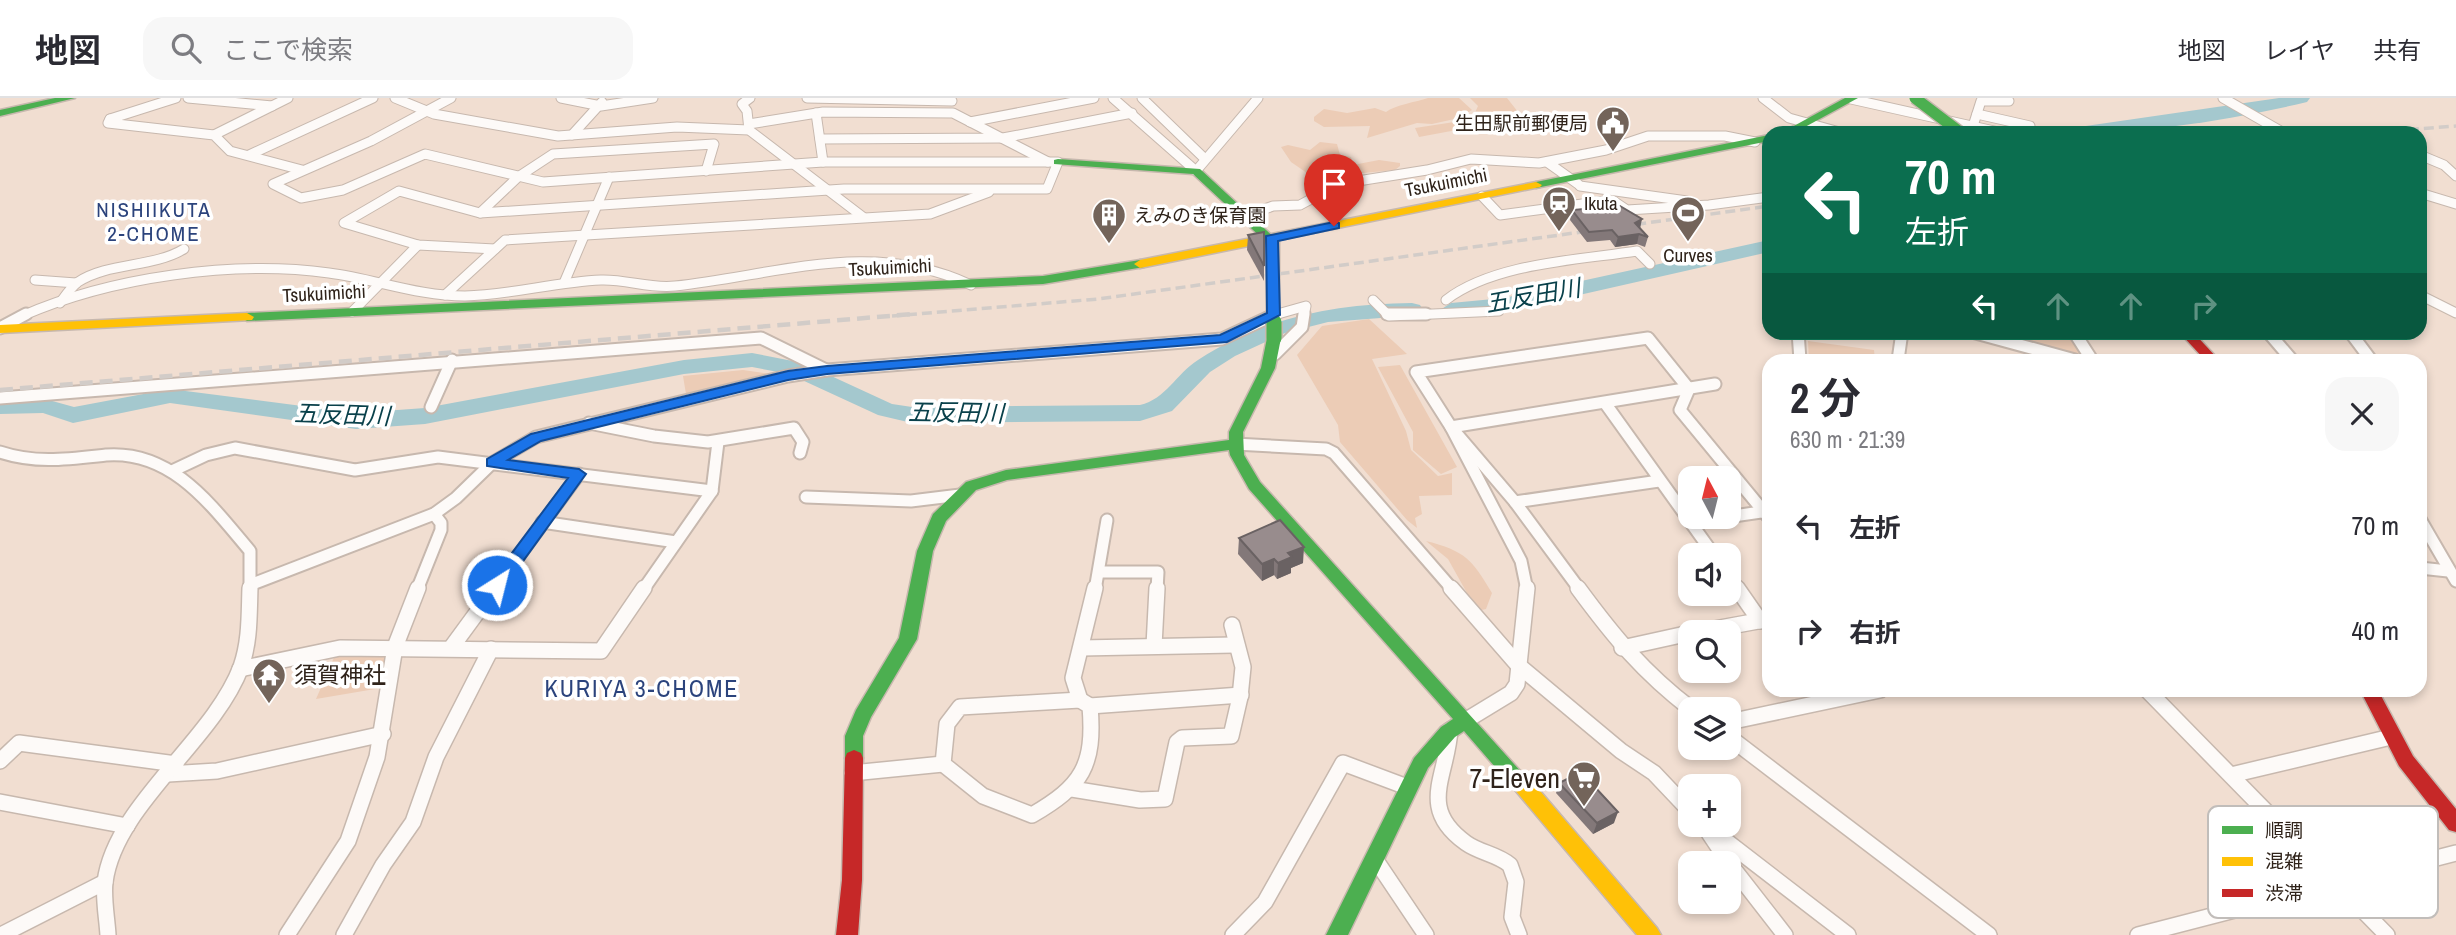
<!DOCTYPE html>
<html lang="ja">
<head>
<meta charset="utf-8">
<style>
  :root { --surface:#fff; --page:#f7f7f7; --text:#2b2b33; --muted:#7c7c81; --line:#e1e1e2 }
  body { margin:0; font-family:"Archivo Narrow","Noto Sans JP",sans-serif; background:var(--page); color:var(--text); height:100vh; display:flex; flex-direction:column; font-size:26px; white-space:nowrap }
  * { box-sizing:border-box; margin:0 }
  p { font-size:23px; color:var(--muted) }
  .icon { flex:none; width:38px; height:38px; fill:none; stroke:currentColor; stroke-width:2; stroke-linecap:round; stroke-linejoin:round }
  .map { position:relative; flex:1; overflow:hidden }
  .panel { position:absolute; left:1762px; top:256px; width:665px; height:343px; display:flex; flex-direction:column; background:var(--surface); border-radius:21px; box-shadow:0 4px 10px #0003 }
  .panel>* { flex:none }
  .banner { position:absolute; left:1762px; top:28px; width:665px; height:214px; border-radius:21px; box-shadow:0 4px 10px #0003; background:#0b6e4f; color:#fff; overflow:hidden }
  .needle { width:46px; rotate:353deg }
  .fabs { position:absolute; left:1678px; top:368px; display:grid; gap:14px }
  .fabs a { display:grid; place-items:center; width:63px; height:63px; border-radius:14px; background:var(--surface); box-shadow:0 4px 10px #0003; font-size:35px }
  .pin { position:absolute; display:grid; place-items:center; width:60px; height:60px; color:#fff; margin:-72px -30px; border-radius:50% 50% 50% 0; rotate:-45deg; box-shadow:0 0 7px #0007 }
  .pin .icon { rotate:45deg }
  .me { position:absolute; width:77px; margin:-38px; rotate:36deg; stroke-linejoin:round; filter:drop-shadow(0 0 5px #0008) }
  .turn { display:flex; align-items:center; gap:24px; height:147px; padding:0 28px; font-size:32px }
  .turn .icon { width:91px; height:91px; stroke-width:2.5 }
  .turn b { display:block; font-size:49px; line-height:60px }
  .lanes { display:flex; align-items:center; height:66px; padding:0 28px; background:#0003; justify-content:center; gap:35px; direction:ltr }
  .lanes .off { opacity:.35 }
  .round { display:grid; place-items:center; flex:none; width:74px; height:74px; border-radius:21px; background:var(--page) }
  .head { display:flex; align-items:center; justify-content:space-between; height:119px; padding:0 28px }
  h1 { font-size:42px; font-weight:700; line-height:52px }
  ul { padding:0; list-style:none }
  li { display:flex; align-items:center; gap:21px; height:105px; padding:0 28px }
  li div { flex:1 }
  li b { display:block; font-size:26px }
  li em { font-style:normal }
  header { display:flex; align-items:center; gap:42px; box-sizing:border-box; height:98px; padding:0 35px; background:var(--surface); border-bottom:2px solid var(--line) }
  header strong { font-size:33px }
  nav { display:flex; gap:38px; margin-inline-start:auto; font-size:24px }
  .search { width:490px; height:63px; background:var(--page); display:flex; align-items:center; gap:18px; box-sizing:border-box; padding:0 24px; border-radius:21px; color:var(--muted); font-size:26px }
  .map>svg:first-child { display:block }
</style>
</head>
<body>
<header>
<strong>地図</strong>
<div class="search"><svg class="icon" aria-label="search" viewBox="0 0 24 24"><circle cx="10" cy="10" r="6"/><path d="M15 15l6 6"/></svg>ここで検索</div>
<nav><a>地図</a><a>レイヤ</a><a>共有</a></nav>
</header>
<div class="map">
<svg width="2456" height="837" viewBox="0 0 2456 837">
  <rect width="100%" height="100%" fill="#f1ded1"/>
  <g fill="#ecccb6">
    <path d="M1428 0H1459L1472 12 1459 20 1432 26 1417 25 1367 40 1370 28 1324 29 1314 23V19L1324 11 1347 15 1375 10 1386 14C1395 7 1416 4 1428 0Z"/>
    <polygon points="1470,0 1507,0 1518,14 1478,28 1419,39 1415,30 1461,23 1474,17 1478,8"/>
    <polygon points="1320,44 1337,46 1340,57 1351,59 1353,67 1379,62 1400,65 1400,68 1395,72 1363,75 1323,86 1291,64 1281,49 1288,47 1310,52"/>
    <polygon points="1369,221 1407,256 1372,261 1406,333 1411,352 1438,378 1452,375 1452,397 1419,398 1422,416 1415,420 1417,430 1407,422 1340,344 1338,327 1297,257 1322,228"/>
    <polygon points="1982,235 2068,235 2085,259 2080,262"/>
    <polygon points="1808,243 1874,252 1875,262 1809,262"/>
    <polygon points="1400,267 1457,369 1441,376 1413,352 1413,334 1378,269"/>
    <polygon points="743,272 771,276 686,296 683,278"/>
    <path d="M1426 443C1465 453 1472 461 1492 495L1486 511 1477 513 1448 461Z"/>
    <polygon points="336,555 386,557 381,590 316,601"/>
  </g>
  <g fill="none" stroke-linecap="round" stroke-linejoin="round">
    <g fill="#a4c8ce" fill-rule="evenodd">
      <path d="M2279 0H2310L2307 4C2228 23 2144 35 2063 35L2072 30Z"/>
      <polygon points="1769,142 1769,154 1504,214 1451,219 1440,212 1451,205 1504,200"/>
      <path d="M1412 205 1420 207 1423 212 1420 217 1328 224 1285 235 1235 258 1210 274 1172 313 1140 323 912 325 878 317 789 276 752 269 684 276 425 326 356 331 170 305 73 325 43 315 0 316V302L45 301 74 309 170 291 356 315 425 310 684 262 752 255 803 265 892 306 912 309 1140 307C1166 301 1176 276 1198 262 1264 219 1334 206 1412 205Z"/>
    </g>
    <g stroke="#c7b8ae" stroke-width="11">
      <g id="street-far2">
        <polyline points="188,0 272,8"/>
        <polyline points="395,0 434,16 558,38 677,29 749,32 863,119"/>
        <polyline points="451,0 371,43 273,86 301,100 343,92 425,56 543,84 823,64 1058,64 1047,91 844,91 480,115 399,93 344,125 418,147 495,151"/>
        <polyline points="561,0 601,8 653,0"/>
        <polyline points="807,0 952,3"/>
        <polyline points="1113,0 1196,73 1258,0"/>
        <polyline points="1142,0 1204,60"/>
        <polyline points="1763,0 1789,20 1843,35"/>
        <polyline points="2223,0 2284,35"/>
        <polyline points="1851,1 2003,35"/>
        <polyline points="816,15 823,64"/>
        <polyline points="1977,16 2030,28"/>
        <polyline points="110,21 108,25 214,37 230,53 302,72"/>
        <polyline points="110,21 176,0"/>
        <polyline points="970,24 1094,0"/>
        <polyline points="749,26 823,14 953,15 1048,64"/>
        <polyline points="1973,28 1981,3 2009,3"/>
        <polyline points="749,32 747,13 742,6 750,0"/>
        <polyline points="214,37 288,0"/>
        <polyline points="572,37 602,4"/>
        <polyline points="820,41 1003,40 1132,15"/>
        <polyline points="249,57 373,0"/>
        <polyline points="2420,57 2444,67 2456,78"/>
        <polyline points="1547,64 1578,86"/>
        <polyline points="1580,88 1687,103"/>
        <polyline points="2420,95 2456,106"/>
        <polyline points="1482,98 1500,117 1612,102 1627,112 1709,107 1769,99"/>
        <polyline points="480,115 518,79 553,56 714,46 706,73"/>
        <polyline points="1245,118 1273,108 1300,107 1339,86 1427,72 1471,61 1539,65 1606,52 1648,38 1725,38 1755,44"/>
        <polyline points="35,182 76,185"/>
        <polyline points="564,185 609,79"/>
        <polyline points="445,197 505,142 930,116 989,94"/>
        <polyline points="2420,197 2456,215"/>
        <polyline points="1373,202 1389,218 1499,213"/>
        <path d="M1446 202C1494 165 1579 162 1637 153L1650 166"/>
        <path d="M60 205C65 198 71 189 78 184 109 164 152 170 184 151"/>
        <polyline points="352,214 418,147"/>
        <path d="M22 218C111 179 233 162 329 175 375 181 418 198 465 198 511 197 555 184 601 182 626 181 650 191 675 188 778 177 871 140 971 187"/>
        <polyline points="1271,218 1306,208 1304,218"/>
      </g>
    </g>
    <g stroke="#c7b8ae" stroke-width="15">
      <g id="street-far1">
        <polyline points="1387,216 1426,216"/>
        <polyline points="0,230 26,216"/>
        <polyline points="1798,234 1800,262"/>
        <polyline points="1972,234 2075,262"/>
        <polyline points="2074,234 2092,262"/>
        <polyline points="2268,234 2292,262"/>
        <polyline points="2350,234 2371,262"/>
        <polyline points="1275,256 1302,229 1304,216"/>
        <polyline points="1898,262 1902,234"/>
        <polyline points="1689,291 1680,312 1769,420"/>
        <polyline points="0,300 761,240 826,272"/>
        <polyline points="1605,305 1714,457"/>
        <polyline points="431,309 452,262"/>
        <polyline points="589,325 654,338 708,344 794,330 803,344 800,355"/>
        <polyline points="1235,346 1326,351 1334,355 1453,492"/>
        <path d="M0 354C36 366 69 361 106 357 172 352 211 407 250 453V492"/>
        <polyline points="172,373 206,357 235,350 355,372 438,359 712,393"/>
        <polyline points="806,399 911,403 960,397"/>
        <polyline points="1515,404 1659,383"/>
        <polyline points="2420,421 2456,483"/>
        <polyline points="542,424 676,444"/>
        <polyline points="1692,424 1761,414"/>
        <polyline points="2420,470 2448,473"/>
        <polyline points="1099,474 1158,474 1157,492"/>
        <polyline points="1729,478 1739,492"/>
        <polyline points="250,487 434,416 456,400 492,365 536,339 788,278 827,272 1222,241 1276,216"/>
        <polyline points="417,492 441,432 441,425 434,416"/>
        <polyline points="494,492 579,376"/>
        <polyline points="643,492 712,393 718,344"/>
        <polyline points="1095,492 1107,422"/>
        <polyline points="1527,492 1521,463 1451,329 1715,286"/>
        <polyline points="1580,492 1515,404 1451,329 1416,274 1648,240 1689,291"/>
      </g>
    </g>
    <g stroke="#c7b8ae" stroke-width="18">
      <g id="street">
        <polyline points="1451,490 1518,567 1621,653 1654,675 1690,713"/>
        <path d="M1578 490C1614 539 1643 574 1691 611"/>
        <polyline points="1737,490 1760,523"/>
        <polyline points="1698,534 1769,521"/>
        <polyline points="1154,548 1157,490"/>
        <polyline points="451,550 495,490"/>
        <polyline points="1081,550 1234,547"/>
        <polyline points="1622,550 1690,535"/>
        <polyline points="240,571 340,550 601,553 644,490"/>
        <polyline points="2147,592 2387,837"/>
        <polyline points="1080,602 1073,580 1095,490"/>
        <path d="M1080 602 1090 608C1095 668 1082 688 1032 717L983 698 943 666 947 626 960 609Z"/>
        <polyline points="1090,608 1241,597"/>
        <polyline points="1465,623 1511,595 1517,586 1527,490"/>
        <polyline points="1729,624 1880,592"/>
        <path d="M1450 632C1447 679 1417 710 1466 745 1480 755 1497 756 1510 767L1516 784 1512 819 1519 837"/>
        <polyline points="1729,639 1989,837"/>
        <polyline points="0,663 19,645 176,666"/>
        <polyline points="852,675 943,666"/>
        <polyline points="168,676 217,673 383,636"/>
        <polyline points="2231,677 2391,639"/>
        <polyline points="1072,691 1140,702 1165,701 1177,644 1182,640 1231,638 1240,599 1243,569 1232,527"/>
        <polyline points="0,704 127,728"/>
        <polyline points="1704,726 1848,837"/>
        <polyline points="1709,735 1729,765"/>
        <polyline points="1375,761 1426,837"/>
        <polyline points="1729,765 1785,837"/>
        <polyline points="1,837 105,784"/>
        <path d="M108 837C107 820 103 800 105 784 115 707 213 643 241 569 250 543 249 518 250 490"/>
        <polyline points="287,837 348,743 377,659 395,549 418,490"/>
        <polyline points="344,837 383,767 413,724 436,659 491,551"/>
        <polyline points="1233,837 1265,804 1343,665 1407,689"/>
        <polyline points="2138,837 2456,755"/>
      </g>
    </g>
    <g stroke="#c7b8ae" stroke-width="3">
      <g id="fast">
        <polygon points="55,0 75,0 0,18 0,12"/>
        <polygon points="1845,0 1858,0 1794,35 1781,35"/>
        <polygon points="1769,37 1769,43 1536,90 1530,87 1536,84"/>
        <polygon points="1058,61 1200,71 1279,144 1279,227 1274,228 1267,224 1267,145 1193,76 1054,66 1054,62"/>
        <polygon points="1140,162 1144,163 1144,169 1043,186 247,223 240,219 247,215 1043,178"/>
        <polygon points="1274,236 1281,240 1275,270 1243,334 1244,357 1260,384 1532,686 1529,692 1522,694 1515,692 1464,633 1455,639 1428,670 1348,837 1326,837 1414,660 1441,629 1453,621 1249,391 1230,357 1229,352 1007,382 976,392 946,423 933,453 917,541 871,619 863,638 863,660 861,665 854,668 847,665 845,660 845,638 856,612 899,540 917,453 933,416 966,384 1006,372 1229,342 1229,334 1261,270 1267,240"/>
      </g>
    </g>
    <g stroke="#c7b8ae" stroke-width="3">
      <g id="slow">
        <polygon points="1536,84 1542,87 1540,89 1140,170 1134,166 1140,162"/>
        <polygon points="247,215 254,219 252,222 0,235 0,227"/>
        <polygon points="1522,678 1529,680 1657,830 1661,837 1637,837 1515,692 1512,686 1515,680"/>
      </g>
    </g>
    <g stroke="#c7b8ae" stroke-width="3">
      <g id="jam">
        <polygon points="2179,234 2193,234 2219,262 2205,262"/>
        <polygon points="2360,592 2378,592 2413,658 2456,711 2456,734 2449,732 2399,668"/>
        <polygon points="854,652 861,655 863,660 862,782 858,837 836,837 842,782 845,660 847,655"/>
      </g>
    </g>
    <use href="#street-far2" stroke="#fdfaf8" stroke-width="9"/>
    <use href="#street-far1" stroke="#fdfaf8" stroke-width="11"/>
    <use href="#street" stroke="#fdfaf8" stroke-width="15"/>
    <use href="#fast" fill="#4caf50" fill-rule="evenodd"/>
    <use href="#slow" fill="#ffc107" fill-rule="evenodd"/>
    <use href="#jam" fill="#c62828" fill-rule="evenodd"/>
    <g stroke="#d2ccc8" stroke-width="3.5" stroke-dasharray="10 5" stroke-linecap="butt">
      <polyline points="2364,35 2456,28"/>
      <polyline points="892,218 1098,201 1769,108"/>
    </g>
    <polyline stroke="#d2ccc8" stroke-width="4.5" stroke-dasharray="13 7" stroke-linecap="butt" points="0,292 913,216"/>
    <g stroke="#c7b8ae" stroke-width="14" stroke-linecap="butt">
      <polyline id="fast-bridge-far1" points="1915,0 1961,35"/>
    </g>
    <g stroke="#c7b8ae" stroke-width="18" stroke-linecap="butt">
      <polyline id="fast-bridge" points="1274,224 1274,240"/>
    </g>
    <use href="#fast-bridge-far1" stroke="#4caf50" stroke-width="11"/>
    <use href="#fast-bridge" stroke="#4caf50" stroke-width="15"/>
  </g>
  <g fill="#837879">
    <polygon points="1572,112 1640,131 1648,139 1645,149 1637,146 1615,149 1610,142 1587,144 1570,122"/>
    <polygon points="1248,137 1264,168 1264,183 1247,152"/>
    <polygon points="1239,440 1303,465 1291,470 1291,475 1277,481 1274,477 1262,483 1238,456"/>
    <polygon points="1559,685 1614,725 1593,736 1556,695"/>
  </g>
  <g fill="#6a6263">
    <polygon points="1642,121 1640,131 1635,125"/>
    <polygon points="1639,136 1637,146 1615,149 1618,139"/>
    <polygon points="1304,449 1303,465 1291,470 1291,475 1277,481 1278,465 1288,455"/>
    <polygon points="1274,461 1274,477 1262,483 1262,466"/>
    <polygon points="1618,714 1614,725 1593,736 1597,725"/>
  </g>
  <g fill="#988c8d" stroke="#6a6263" stroke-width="2">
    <polygon points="1620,108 1642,121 1635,125 1648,139 1639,136 1618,139 1612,132 1589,134 1572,112"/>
    <polygon points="1264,134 1264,168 1248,137"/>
    <polygon points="1280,422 1304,449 1288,455 1292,459 1278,465 1274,461 1262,466 1239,440"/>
    <polygon points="1581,674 1618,714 1597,725 1559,685"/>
  </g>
  <polygon fill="#1a73e8" stroke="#114b97" stroke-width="2" points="1334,124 1339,125 1339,130 1278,143 1280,217 1227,244 827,276 788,282 541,343 508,362 579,371 586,376 503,491 497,493 488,487 568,380 487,368 487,361 531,336 788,273 827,268 1220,237 1267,215 1266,138"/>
  <defs>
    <g id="civic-pin" transform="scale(1.75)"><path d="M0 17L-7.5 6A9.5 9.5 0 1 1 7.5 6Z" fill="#73645a" stroke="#fff"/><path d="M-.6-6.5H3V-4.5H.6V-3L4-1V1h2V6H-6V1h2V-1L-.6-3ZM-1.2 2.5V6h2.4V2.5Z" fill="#fff"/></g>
    <g id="station-pin" transform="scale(1.75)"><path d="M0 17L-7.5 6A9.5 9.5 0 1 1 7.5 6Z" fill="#73645a" stroke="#fff"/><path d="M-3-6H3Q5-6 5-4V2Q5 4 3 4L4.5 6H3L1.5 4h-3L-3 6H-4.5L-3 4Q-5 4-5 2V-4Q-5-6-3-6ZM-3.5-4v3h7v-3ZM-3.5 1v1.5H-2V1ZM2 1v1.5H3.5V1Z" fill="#fff"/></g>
    <g id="stadium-pin" transform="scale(1.75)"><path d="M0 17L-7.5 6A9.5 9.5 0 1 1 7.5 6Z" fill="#73645a" stroke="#fff"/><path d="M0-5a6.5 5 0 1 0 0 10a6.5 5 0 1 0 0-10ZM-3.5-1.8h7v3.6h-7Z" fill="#fff"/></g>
    <g id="building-pin" transform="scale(1.75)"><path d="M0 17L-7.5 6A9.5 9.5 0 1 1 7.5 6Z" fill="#73645a" stroke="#fff"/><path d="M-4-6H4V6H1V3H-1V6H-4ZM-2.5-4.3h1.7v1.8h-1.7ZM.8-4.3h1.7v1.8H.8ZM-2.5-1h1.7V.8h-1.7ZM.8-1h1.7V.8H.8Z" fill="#fff"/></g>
    <g id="temple-pin" transform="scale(1.75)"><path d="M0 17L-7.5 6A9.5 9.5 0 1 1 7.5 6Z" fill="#73645a" stroke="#fff"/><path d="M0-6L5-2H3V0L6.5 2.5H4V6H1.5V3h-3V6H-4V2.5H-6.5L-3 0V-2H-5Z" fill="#fff"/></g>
    <g id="supermarket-pin" transform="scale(1.75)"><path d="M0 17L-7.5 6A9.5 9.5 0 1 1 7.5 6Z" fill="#73645a" stroke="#fff"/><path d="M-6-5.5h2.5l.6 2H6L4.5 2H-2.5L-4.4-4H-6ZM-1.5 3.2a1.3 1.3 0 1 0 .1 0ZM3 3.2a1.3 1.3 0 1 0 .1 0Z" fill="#fff"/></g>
  </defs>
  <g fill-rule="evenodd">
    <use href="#civic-pin" x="1613" y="25"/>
    <use href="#station-pin" x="1559" y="105"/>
    <use href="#stadium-pin" x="1688" y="115"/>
    <use href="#building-pin" x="1109" y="117"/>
    <use href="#temple-pin" x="269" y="577"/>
    <use href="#supermarket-pin" x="1584" y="680"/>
  </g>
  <g text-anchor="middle" stroke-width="7" stroke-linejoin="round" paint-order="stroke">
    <g font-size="19" fill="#2f231a" stroke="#fff" text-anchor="start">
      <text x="1588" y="32" text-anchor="end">生田駅前郵便局</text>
      <text x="1584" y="112">Ikuta</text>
      <text x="1134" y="124">えみのき保育園</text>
      <text x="1688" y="164" text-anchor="middle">Curves</text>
    </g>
    <g font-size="19" fill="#2f231a" stroke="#fff">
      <text transform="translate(1446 84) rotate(-11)" y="7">Tsukuimichi</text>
      <text transform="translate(890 169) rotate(-3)" y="7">Tsukuimichi</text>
      <text transform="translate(324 195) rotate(-3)" y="7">Tsukuimichi</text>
    </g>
    <g font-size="21" letter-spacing="2" fill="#2b437c" stroke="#fff">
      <text x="154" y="119">NISHIIKUTA<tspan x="154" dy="24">2-CHOME</tspan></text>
    </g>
    <g font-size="23" fill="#2f231a" stroke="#fff" text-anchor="start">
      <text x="294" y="585">須賀神社</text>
    </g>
    <g font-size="24" font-style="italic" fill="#0a414b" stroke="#fff">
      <text transform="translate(1533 198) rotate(-10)" y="8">五反田川</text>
      <text transform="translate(956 315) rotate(1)" y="8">五反田川</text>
      <text transform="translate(342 317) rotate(2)" y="8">五反田川</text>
    </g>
    <g font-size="24" letter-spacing="2" fill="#2b437c" stroke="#fff">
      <text x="642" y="599">KURIYA 3-CHOME</text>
    </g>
    <g font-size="28" fill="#2f231a" stroke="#fff" text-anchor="end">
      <text x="1560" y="690">7-Eleven</text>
    </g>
  </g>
  <rect x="2208" y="708" width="230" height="112" rx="10" fill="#fff" stroke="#c1bdba" stroke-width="2"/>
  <rect x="2222" y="728" width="31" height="8" fill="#4caf50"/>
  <rect x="2222" y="759" width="31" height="9" fill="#ffc107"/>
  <rect x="2222" y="791" width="31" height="8" fill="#c62828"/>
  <g font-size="19" fill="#2f231a">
    <text x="2265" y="739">順調</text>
    <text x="2265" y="770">混雑</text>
    <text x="2265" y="802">渋滞</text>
  </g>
</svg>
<div class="fabs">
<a><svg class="needle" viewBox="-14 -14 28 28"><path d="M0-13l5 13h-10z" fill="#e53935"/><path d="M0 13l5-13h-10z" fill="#7c7c81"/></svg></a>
<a><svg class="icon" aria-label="sound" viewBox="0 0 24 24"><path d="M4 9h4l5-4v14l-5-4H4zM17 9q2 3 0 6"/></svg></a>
<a><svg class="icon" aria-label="search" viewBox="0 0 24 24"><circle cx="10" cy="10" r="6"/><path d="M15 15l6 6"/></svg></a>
<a><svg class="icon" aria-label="layers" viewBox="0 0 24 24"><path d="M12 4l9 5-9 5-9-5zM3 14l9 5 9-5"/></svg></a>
<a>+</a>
<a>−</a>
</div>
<div class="pin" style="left:1334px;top:128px;background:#d93025"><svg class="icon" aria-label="arrive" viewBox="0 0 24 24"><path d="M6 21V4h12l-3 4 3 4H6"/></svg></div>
<svg class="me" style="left:497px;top:487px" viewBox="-20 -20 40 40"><circle r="17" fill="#1a73e8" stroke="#fff" stroke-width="3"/><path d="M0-11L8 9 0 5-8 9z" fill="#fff"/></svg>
<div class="banner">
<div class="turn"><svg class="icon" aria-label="left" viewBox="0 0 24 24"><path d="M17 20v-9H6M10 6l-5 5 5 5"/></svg><div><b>70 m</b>左折</div></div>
<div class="lanes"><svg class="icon" aria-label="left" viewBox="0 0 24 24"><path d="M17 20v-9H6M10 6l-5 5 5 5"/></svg><svg class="icon off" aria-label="ahead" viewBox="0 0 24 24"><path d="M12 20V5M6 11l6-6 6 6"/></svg><svg class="icon off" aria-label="ahead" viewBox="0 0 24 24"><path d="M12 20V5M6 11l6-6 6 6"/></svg><svg class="icon off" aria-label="right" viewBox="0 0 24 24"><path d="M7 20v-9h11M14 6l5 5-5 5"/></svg></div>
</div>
<section class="panel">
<div class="head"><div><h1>2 分</h1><p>630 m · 21:39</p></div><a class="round"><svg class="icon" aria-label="close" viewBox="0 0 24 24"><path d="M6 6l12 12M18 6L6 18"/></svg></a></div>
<ul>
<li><svg class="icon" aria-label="left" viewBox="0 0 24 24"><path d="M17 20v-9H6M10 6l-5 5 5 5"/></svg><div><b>左折</b></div><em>70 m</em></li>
<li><svg class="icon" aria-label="right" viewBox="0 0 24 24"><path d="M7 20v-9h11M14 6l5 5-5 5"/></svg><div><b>右折</b></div><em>40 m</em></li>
</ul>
</section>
</div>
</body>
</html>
